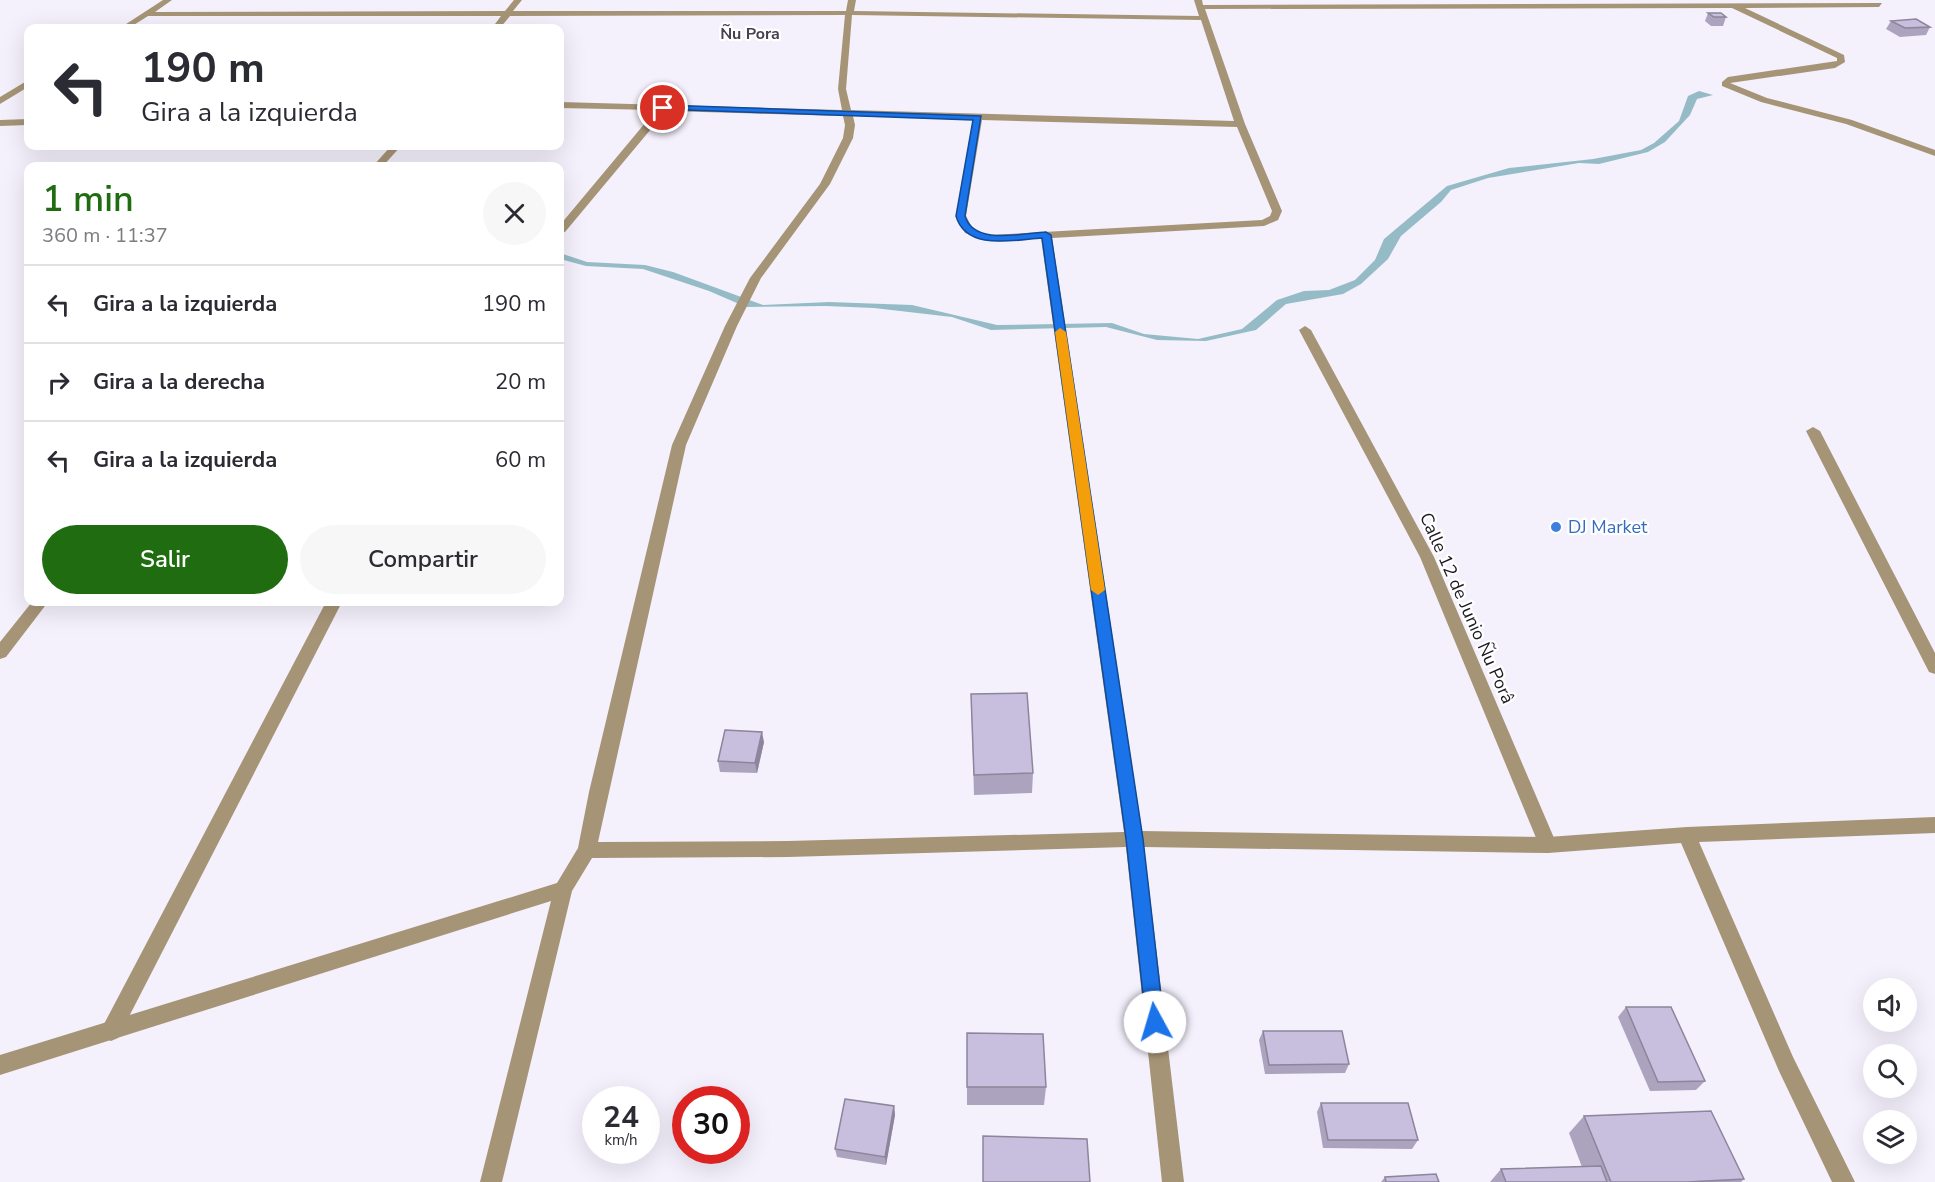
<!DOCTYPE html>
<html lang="es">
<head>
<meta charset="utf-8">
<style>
  :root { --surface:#fff; --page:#f7f7f7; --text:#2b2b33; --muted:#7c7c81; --line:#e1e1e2; --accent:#1f6d10 }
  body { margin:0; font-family:"Nunito Sans",sans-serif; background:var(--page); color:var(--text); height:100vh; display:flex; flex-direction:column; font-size:22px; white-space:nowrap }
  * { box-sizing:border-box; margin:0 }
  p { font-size:20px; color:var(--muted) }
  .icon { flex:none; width:33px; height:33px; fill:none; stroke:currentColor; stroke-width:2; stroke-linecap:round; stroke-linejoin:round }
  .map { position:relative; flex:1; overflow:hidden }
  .details { position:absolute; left:24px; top:162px; width:540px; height:444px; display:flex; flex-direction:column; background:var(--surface); border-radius:12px; box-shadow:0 6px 24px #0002 }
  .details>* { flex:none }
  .top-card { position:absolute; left:24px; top:24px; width:540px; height:126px; border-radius:12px; box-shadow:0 6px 24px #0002; background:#fff; color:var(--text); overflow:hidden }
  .fabs { position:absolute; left:1863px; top:978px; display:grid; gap:12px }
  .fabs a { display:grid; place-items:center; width:54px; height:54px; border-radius:50%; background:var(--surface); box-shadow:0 6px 24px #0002; font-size:30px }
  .speed { position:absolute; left:582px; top:1086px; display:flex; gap:12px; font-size:30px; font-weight:700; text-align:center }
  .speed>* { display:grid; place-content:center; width:78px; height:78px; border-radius:50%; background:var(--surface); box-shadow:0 6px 24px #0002; line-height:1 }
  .speed small { font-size:15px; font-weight:400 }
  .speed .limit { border:9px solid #d22; background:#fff; color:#111 }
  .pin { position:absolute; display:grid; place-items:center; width:51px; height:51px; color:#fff; margin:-26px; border:3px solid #fff; border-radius:50%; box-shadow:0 2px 6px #0007 }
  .me { position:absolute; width:66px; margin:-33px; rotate:354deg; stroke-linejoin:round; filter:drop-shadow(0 0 4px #0008) }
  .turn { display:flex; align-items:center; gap:21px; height:126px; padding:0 18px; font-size:27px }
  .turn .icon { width:78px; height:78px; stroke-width:2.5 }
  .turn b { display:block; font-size:42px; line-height:51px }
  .round { display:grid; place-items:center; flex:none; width:63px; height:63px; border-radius:32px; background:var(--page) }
  .head { display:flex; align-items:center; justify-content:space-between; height:102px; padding:0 18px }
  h1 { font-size:36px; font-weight:600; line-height:45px; color:var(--accent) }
  .primary-button { display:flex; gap:12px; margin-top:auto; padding:12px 18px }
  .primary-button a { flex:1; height:69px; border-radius:36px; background:var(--accent); color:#fff; font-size:24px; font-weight:600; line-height:69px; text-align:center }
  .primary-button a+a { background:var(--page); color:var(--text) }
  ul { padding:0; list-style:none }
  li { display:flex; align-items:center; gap:18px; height:78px; padding:0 18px; border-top:2px solid var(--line) }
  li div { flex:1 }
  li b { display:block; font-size:22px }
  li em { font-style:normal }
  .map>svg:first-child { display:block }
</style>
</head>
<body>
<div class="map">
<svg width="1935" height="1182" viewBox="0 0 1935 1182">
  <rect width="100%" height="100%" fill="#f4f1fd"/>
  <polygon fill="#95bcc6" points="1699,91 1713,95 1697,99 1690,115 1665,142 1648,152 1599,164 1579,163 1488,178 1451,190 1441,202 1401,236 1388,259 1361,284 1343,294 1286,304 1256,330 1206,341 1157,340 1106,327 991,330 952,317 874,308 826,306 746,307 709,291 643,269 586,266 560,259 560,253 587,262 645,265 673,272 763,305 829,302 912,305 997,325 1112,323 1144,334 1198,339 1242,329 1277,300 1304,291 1329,290 1355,280 1375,260 1384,239 1447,186 1509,168 1593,159 1641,150 1654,143 1679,121 1688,96"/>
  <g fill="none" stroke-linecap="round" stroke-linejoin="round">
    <g fill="#a69476" fill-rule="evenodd">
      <polygon points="1305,326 1311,330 1434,557 1557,845 1554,851 1548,853 1542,851 1539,845 1420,557 1299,330"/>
      <polygon points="326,602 342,602 118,1038 111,1041 104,1038 101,1031 104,1024"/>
    </g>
    <g fill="#a69476" fill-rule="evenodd">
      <path d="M163 0H172L155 12 505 11 514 0H522L513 11H846L848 0H856L854 11 1199 16 1194 0H1202L1203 5 1882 3 1879 7 1745 8 1844 55 1845 62 1835 68 1730 83 1767 98 1852 120 1935 150V156L1846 124 1761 102 1722 86V82L1728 77 1837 61V58L1732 8 1205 9 1245 124 1282 211 1278 220 1264 226 1052 238 1142 831 1548 837 1687 827 1935 817V833L1699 842 1793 1057 1855 1182H1832L1779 1071 1681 843 1548 853 1144 847 1184 1182H1162L1126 847 788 857 592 858 572 891 502 1182H480L551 901 0 1075V1055L557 883 578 848 589 792 672 445 725 326 750 278 820 184 843 138 845 125 843 116 666 111 565 232 561 233 560 225 656 110 560 108V102L842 110 838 89 845 15 510 16 500 28H492L501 16H148L129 28H120ZM852 15 1201 20 1234 121 851 110 846 89ZM853 116 973 119 956 216 965 233 989 241 1041 238 1124 832 788 841 598 842 686 445 737 326 761 278 830 184 853 138 855 125ZM982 120 1237 127 1272 211 1270 216 1262 220 989 235 974 231 966 216Z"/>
      <polygon points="25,82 28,82 28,87 0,104 0,97"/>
      <polygon points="28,119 28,125 0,126 0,120"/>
      <polygon points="391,146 401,146 383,166 373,166"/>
      <polygon points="1813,427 1820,431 1935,653 1935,674 1929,672 1927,668 1806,431"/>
      <polygon points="32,602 48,602 6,657 0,659 0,642"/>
    </g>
  </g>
  <g fill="#aca3bf">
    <polygon points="1708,13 1726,17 1723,26 1711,26 1705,21"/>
    <polygon points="1891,21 1930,27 1926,35 1900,37 1886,29"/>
    <polygon points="971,694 1033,773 1032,793 974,795"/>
    <polygon points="764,742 757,773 720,772 718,761"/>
    <polygon points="1626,1007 1705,1081 1696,1090 1650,1091 1618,1017"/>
    <polygon points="1263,1031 1349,1064 1345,1073 1265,1074 1259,1040"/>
    <polygon points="967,1033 1046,1087 1044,1105 967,1105"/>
    <polygon points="1321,1103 1418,1140 1412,1149 1323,1148 1317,1112"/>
    <polygon points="894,1106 895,1115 886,1165 837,1157 835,1149"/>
    <polygon points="1584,1116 1744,1179 1741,1182 1490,1182 1501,1169 1582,1167 1569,1133"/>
    <polygon points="1385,1177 1439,1182 1381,1182"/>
  </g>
  <g fill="#8c859b">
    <polygon points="762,732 764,742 757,773 755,763"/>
    <polygon points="894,1106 895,1115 886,1165 885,1157"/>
  </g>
  <g fill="#c8bede" stroke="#8c859b" stroke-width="1.5">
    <polygon points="1708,13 1721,13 1726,17 1714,17"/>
    <polygon points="1916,19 1930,27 1905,28 1891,21"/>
    <polygon points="1027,693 1033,773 974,775 971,694"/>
    <polygon points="725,730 762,732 755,763 718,761"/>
    <polygon points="1626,1007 1671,1007 1705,1081 1658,1082"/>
    <polygon points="1263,1031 1342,1031 1349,1064 1269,1065"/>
    <polygon points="967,1033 1043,1034 1046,1087 967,1087"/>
    <polygon points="845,1099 894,1106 885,1157 835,1149"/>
    <polygon points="1321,1103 1408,1103 1418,1140 1328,1140"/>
    <polygon points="1711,1111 1744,1179 1687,1182 1611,1182 1584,1116"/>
    <polygon points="983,1136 1087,1139 1090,1182 983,1182"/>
    <polygon points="1601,1166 1607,1182 1506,1182 1501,1169"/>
    <polygon points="1436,1174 1439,1182 1386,1182 1385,1177"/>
  </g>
  <path fill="#1a73e8" stroke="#114b97" stroke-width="1.5" d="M663 105 981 116 965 216C974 246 1022 233 1046 232L1051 235 1143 839 1164 1022 1162 1028 1155 1031 1148 1028 1146 1022 1126 839 1042 238C1013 240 966 251 956 216L973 120 660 109Z"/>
  <polygon fill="#f59e0b" points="1060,328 1066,332 1105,590 1098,595 1091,590 1055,332"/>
  <circle fill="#3f7fe0" stroke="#fff" stroke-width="2" cx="1556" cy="527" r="6"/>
  <g text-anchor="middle" stroke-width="4.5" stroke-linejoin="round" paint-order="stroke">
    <g font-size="16" font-weight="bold" fill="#464151" stroke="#fff">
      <text x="750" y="39">Ñu Pora</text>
    </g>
    <g font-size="18" fill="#366cbe" stroke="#fff" text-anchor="start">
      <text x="1568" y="533">DJ Market</text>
    </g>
    <g font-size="18" fill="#1b1920" stroke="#fff">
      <text transform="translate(1467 608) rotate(66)" y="6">Calle 12 de Junio Ñu Porâ</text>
    </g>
  </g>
</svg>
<div class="fabs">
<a><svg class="icon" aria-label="sound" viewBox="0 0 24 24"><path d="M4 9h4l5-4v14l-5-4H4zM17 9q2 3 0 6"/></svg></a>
<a><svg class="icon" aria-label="search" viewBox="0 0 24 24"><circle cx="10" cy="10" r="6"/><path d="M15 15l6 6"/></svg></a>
<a><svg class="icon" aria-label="layers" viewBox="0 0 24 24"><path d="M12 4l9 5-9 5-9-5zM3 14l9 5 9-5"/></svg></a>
</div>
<div class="speed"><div>24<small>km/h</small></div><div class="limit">30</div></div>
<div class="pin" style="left:663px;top:108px;background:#d93025"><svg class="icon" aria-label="arrive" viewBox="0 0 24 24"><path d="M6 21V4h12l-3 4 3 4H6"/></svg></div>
<svg class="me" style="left:1155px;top:1022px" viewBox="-20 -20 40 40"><circle r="19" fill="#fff"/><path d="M0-13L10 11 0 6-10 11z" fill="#1a73e8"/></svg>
<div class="top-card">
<div class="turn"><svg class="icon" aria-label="left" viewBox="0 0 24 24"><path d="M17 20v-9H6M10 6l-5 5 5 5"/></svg><div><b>190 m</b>Gira a la izquierda</div></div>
</div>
<section class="details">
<div class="head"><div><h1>1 min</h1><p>360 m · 11:37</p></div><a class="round"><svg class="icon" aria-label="close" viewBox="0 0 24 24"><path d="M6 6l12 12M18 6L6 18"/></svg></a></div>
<ul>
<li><svg class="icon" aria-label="left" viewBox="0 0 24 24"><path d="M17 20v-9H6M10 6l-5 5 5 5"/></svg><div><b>Gira a la izquierda</b></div><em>190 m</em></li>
<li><svg class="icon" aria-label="right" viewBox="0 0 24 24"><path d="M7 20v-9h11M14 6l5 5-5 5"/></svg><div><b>Gira a la derecha</b></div><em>20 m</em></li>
<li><svg class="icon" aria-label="left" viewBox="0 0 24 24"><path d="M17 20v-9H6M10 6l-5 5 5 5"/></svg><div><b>Gira a la izquierda</b></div><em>60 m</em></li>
</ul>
<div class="primary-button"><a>Salir</a><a>Compartir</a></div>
</section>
</div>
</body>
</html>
